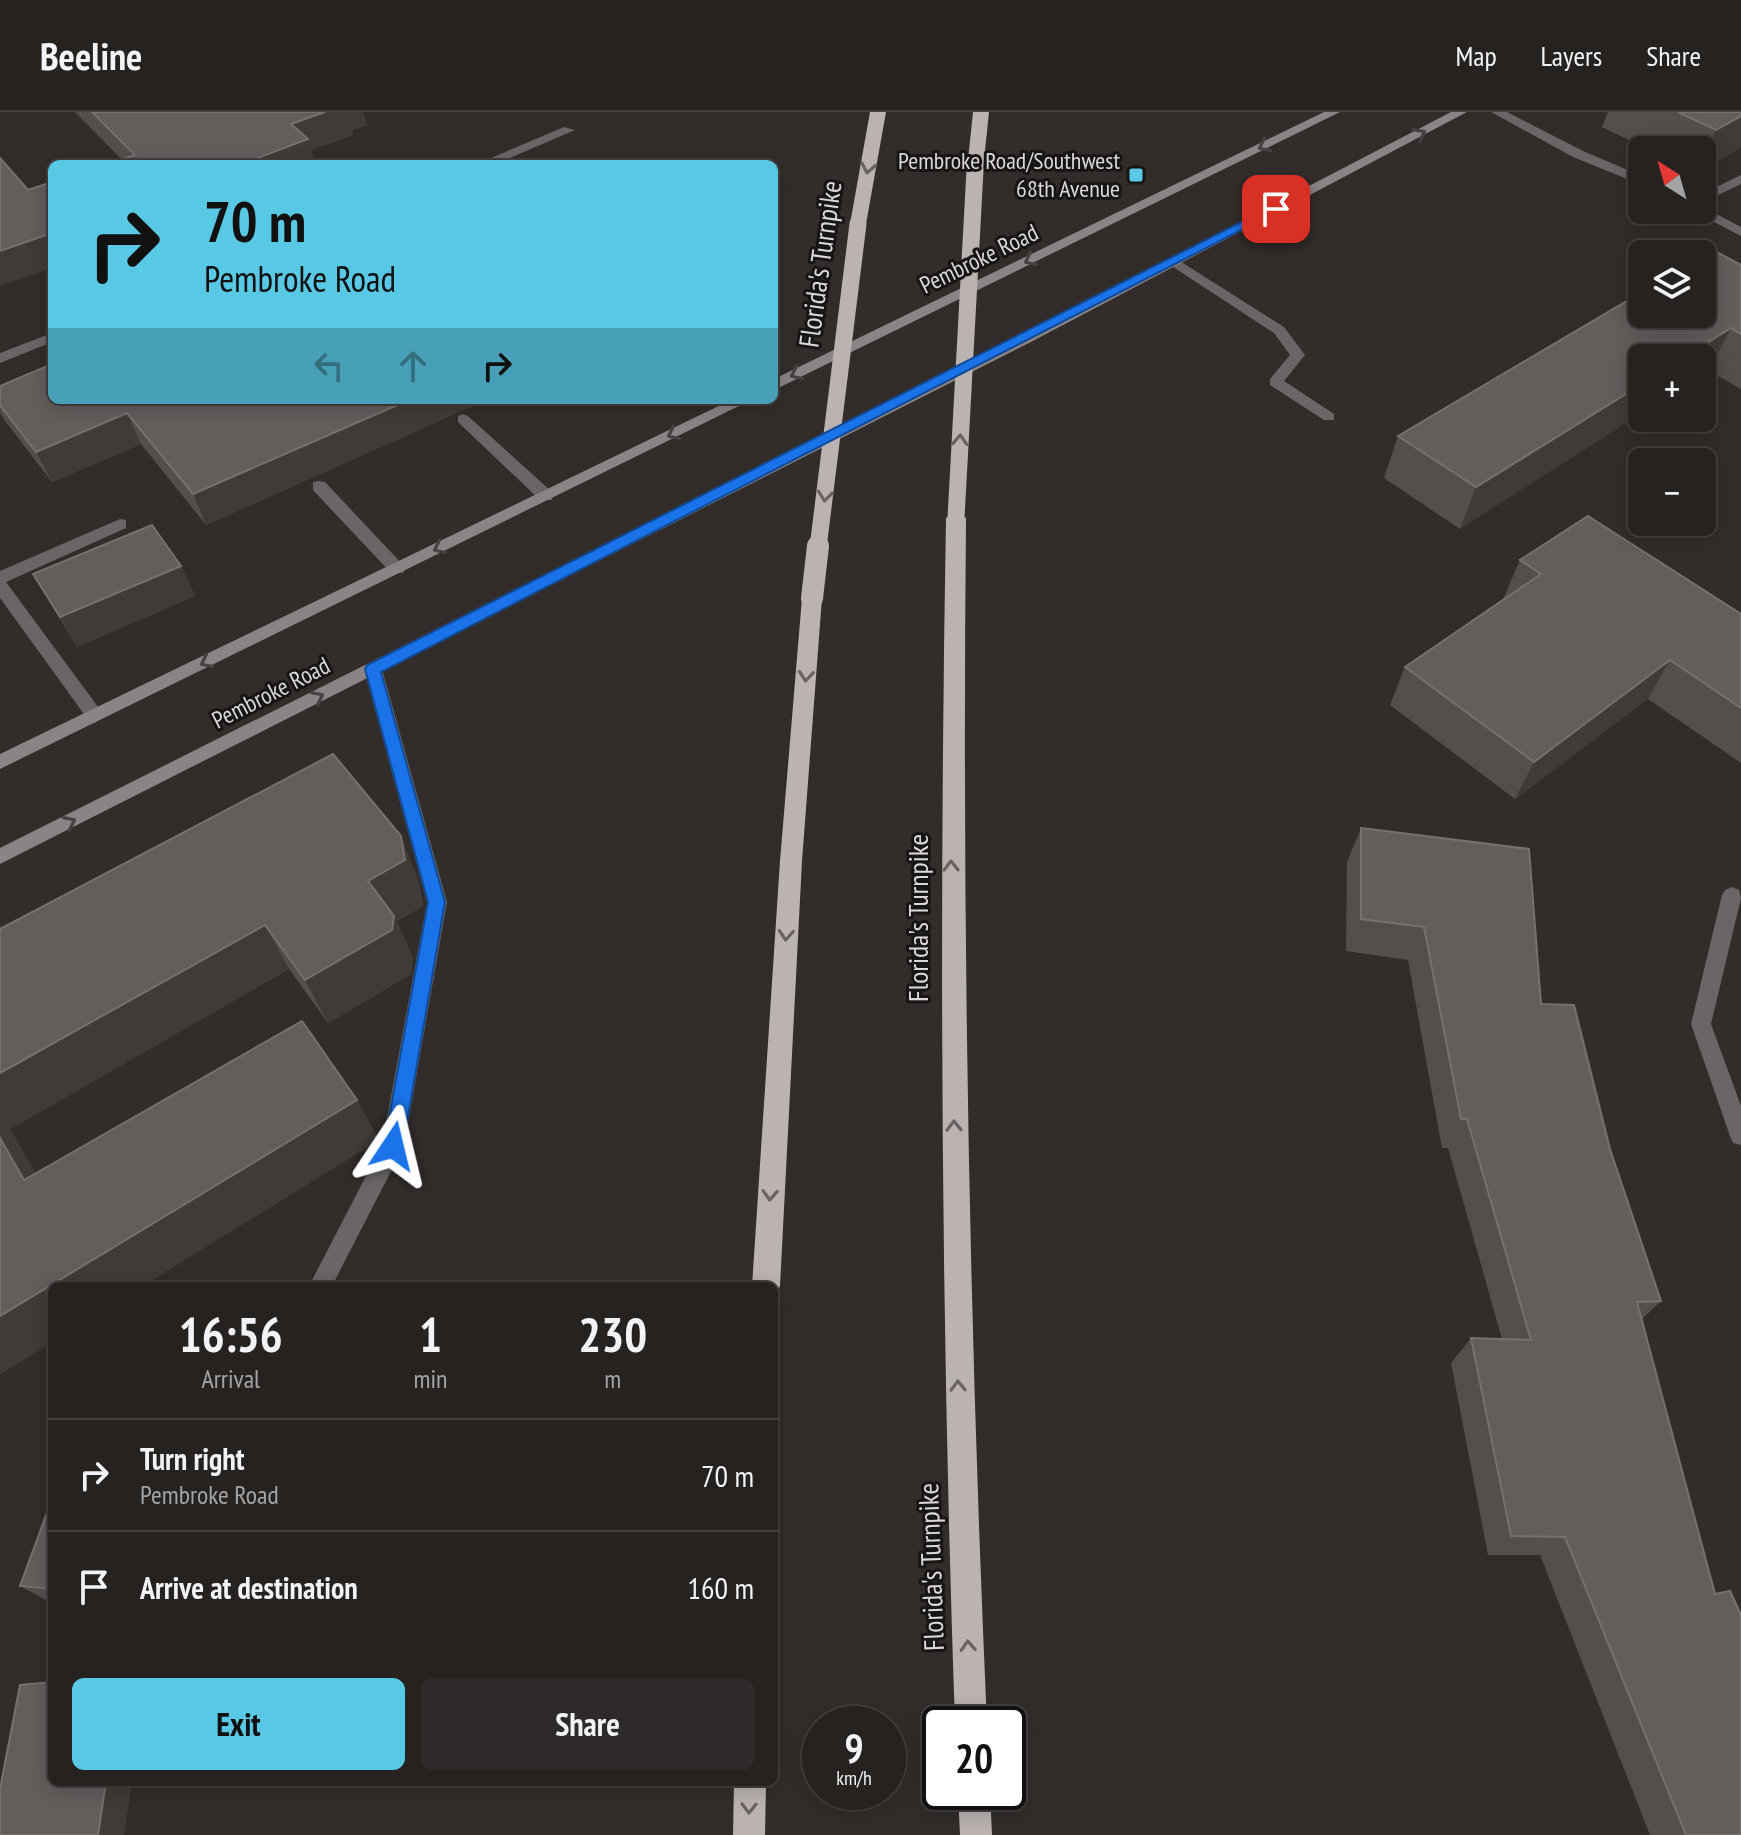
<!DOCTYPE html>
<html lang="en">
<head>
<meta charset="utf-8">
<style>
  :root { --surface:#262220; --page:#2e2a29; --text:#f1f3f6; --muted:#a4a4a5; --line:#423f3e; --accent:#59c8e5 }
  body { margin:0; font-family:"PT Sans Narrow",sans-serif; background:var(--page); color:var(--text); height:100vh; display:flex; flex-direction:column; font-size:30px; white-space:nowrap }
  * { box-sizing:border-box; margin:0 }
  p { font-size:26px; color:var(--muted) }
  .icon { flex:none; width:44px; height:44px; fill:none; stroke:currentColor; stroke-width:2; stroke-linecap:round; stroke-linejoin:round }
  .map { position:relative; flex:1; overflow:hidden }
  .sheet { position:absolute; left:48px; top:1170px; width:730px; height:504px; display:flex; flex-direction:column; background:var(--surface); border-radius:12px; box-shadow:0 4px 20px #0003,0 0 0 2px var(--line) }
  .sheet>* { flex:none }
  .banner { position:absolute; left:48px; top:48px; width:730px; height:244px; border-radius:12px; box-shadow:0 4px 20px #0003,0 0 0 2px var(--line); background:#59c8e5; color:#111; overflow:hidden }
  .needle { width:52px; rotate:323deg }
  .fabs { position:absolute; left:1628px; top:24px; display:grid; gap:16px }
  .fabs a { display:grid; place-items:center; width:88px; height:88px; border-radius:12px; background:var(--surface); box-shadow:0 4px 20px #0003,0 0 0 2px var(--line); font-size:40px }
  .speed { position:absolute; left:802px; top:1594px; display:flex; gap:16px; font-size:40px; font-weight:700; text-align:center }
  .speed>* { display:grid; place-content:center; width:104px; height:104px; border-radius:50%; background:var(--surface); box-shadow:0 4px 20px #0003,0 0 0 2px var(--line); line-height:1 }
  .speed small { font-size:20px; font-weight:400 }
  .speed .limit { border:4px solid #111; border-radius:12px; background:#fff; color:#111 }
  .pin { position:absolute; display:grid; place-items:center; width:68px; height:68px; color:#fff; margin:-34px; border-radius:16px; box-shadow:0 4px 12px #0006 }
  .me { position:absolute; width:88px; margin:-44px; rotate:10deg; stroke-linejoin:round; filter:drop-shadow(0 0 6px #0008) }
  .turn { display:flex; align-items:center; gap:28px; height:168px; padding:0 24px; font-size:36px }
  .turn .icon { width:104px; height:104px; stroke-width:2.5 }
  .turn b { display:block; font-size:56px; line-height:68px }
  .lanes { display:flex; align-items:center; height:76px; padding:0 24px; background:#0003; justify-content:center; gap:40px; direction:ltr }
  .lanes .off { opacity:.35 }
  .eta { display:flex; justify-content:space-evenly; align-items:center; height:136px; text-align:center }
  .eta b { font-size:48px; font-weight:700; line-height:56px }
  .button { display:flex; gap:16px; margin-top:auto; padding:16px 24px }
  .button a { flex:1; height:92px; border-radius:12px; background:var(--accent); color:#111; font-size:32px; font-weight:700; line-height:92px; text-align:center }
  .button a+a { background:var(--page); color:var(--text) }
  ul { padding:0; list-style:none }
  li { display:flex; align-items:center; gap:24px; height:112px; padding:0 24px; border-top:2px solid var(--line) }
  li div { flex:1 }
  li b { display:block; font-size:30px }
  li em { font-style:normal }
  header { display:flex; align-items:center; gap:48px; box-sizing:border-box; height:112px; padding:0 40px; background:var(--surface); border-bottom:2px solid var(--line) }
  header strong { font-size:38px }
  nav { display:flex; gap:44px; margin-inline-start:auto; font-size:28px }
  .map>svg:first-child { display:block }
</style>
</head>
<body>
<header>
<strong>Beeline</strong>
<nav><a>Map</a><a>Layers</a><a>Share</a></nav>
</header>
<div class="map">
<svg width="1741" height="1723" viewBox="0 0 1741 1723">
  <rect width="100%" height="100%" fill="#322d2b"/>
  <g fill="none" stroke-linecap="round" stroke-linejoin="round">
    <g fill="#696665" fill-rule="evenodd">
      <polygon points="1741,63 1741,72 1702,91 1702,82"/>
      <polygon points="1175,146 1284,215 1305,243 1284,269 1334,302 1334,308 1324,308 1270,273 1270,267 1290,243 1274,221 1170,153 1170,147"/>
      <polygon points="463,302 468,304 552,380 552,388 540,388 458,310 458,304"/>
      <polygon points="319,369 325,370 403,453 405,457 403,461 391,461 313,378 313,370"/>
      <polygon points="120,407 126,408 126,416 6,470 101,599 104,604 95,611 89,609 0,486 0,459"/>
      <polygon points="373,551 382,557 447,790 404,1034 332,1174 309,1174 382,1033 427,790 364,557"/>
    </g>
    <g fill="#696665" fill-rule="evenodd">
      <polygon points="1491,0 1507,0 1583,39 1642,64 1642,73 1573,45"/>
      <polygon points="564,15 575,18 496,52 477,52"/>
      <polygon points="1703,95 1741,115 1741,124 1691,98 1702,98"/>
      <polygon points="52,221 52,230 0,251 0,241"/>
      <polygon points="1732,775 1739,778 1741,786 1711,912 1741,994 1741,1033 1733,1031 1730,1024 1691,912 1722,783 1725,778"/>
    </g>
    <g fill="#8a8584" fill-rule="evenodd">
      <polygon points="1324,0 1340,0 774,278 774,267"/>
      <polygon points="1451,0 1467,0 1029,231 0,752 0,736 1019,225"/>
      <polygon points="731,288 751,288 0,657 0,642"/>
    </g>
    <g fill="#bab3b1" fill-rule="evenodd">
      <polygon points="870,0 886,0 866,112 858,117 850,112"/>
      <polygon points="973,0 989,0 983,58 975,63 967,58"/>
      <path d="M956 400 966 406C962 808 969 1210 987 1612H955C941 1210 939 808 946 406Z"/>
      <polygon points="812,479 822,486 802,749 780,1174 774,1184 774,1174 752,1174 780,749 802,486"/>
      <polygon points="734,1670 766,1670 765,1723 733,1723"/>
      <polygon points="958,1680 990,1680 992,1723 960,1723"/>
    </g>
    <g stroke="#bab3b1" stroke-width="17">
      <polyline points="956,406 975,58"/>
      <polyline points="818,436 858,112"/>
    </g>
    <polyline stroke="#bab3b1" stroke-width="22" points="812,486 818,434"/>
  </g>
  <g fill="#544e4d">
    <polygon points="75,0 363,0 367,13 352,18 353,23 311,38 122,48"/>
    <polygon points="1608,0 1741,0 1741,35 1702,59 1702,38 1649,38 1602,15"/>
    <polygon points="1741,153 1741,277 1709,259 1702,263 1702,246 1460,417 1384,366 1398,324"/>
    <polygon points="0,274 52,288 486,288 206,413 141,332 52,370 5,309 0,300"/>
    <polygon points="1520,448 1741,502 1741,651 1648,587 1515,687 1390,593 1405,555 1503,487"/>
    <polygon points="181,454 195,484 77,535 33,462"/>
    <polygon points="1361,716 1541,892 1610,1037 1661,1189 1642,1207 1741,1723 1650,1723 1540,1443 1488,1443 1451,1251 1471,1226 1502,1227 1448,1036 1442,1036 1408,848 1346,839 1347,750"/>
    <polygon points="419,770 423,794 397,809 413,848 411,862 328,911 289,857 10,1017 36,1062 357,988 379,1028 142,1174 52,1174 52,1230 0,1262 0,817"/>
    <polygon points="52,1387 52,1489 46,1488 20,1474"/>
  </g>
  <g fill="#403b39">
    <polygon points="325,0 363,0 367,13 352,18 353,23 311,38 316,52 242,52 291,12"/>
    <polygon points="1741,4 1741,35 1702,59 1702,50 1716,18"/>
    <polygon points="52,121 52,156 0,174 0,139"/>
    <polygon points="1731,216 1709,259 1702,263 1702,246 1683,246"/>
    <polygon points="1642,272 1642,301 1460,417 1476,375"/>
    <polygon points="409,288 486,288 206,413 193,382"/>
    <polygon points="127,301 141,332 52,370 36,340"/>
    <polygon points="181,454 195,484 77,535 60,505"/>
    <polygon points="1670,548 1648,587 1515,687 1534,650"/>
    <polygon points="401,724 419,770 423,794 397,809 413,848 411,862 328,911 305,868 368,769"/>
    <polygon points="265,813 289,857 10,1017 61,1106 24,1068 0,1026 0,961"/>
    <polygon points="357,988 379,1028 142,1174 52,1174 52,1230 0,1262 0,1204"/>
    <polygon points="106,1670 132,1670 124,1723 98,1723"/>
  </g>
  <g fill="#635d5c" stroke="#76706f" stroke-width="2">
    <polygon points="92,0 325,0 291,12 308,27 242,52 108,52 135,43"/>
    <polygon points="1678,0 1741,0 1741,4 1716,18"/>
    <polygon points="0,46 28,78 52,70 52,121 0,139"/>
    <polygon points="1713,138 1741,153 1741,222 1731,216 1683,246 1642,246 1642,272 1476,375 1398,324 1642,180 1642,202 1702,202 1702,144"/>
    <polygon points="52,252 52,288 409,288 193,382 127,301 36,340 0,293 0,274"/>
    <polygon points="1588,404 1741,502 1741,596 1670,548 1534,650 1405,555 1541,462 1520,448"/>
    <polygon points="152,413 181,454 60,505 33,462"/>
    <polygon points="333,642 401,724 405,748 368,769 394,804 392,818 305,868 265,813 0,961 0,817"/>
    <polygon points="1361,716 1529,737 1541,892 1574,893 1610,1037 1661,1189 1637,1190 1715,1482 1730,1479 1741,1503 1741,1723 1686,1723 1565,1425 1511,1424 1471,1226 1531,1228 1467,1007 1461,1007 1424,815 1361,807"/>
    <polygon points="302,909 357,988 0,1204 0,1026 24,1068"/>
    <polygon points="52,1387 52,1477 20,1474"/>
    <polygon points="52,1570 52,1670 106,1670 98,1723 0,1723 0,1677 20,1573"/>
  </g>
  <defs><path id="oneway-chevron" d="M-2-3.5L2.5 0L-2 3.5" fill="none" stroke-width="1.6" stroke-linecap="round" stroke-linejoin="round" transform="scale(2)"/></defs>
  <g stroke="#464241">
    <use href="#oneway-chevron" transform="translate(1420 22) rotate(-28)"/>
    <use href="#oneway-chevron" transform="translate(1264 34) rotate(154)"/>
    <use href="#oneway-chevron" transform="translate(1030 148) rotate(154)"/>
    <use href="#oneway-chevron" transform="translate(796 262) rotate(154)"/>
    <use href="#oneway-chevron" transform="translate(673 322) rotate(154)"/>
    <use href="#oneway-chevron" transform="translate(439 436) rotate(154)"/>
    <use href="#oneway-chevron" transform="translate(206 550) rotate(154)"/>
    <use href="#oneway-chevron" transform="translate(318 585) rotate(-27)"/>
    <use href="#oneway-chevron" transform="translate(70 710) rotate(-27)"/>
  </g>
  <g stroke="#696463">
    <use href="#oneway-chevron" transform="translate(868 56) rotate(100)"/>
    <use href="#oneway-chevron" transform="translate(960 328) rotate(-87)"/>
    <use href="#oneway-chevron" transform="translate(825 384) rotate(97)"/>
    <use href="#oneway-chevron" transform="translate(806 564) rotate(95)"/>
    <use href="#oneway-chevron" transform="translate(951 754) rotate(-91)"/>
    <use href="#oneway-chevron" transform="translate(786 823) rotate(94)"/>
    <use href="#oneway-chevron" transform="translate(954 1014) rotate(-91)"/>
    <use href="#oneway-chevron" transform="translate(770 1083) rotate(93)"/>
    <use href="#oneway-chevron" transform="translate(958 1274) rotate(-91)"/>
    <use href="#oneway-chevron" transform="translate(968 1534) rotate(-93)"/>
    <use href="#oneway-chevron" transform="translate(749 1696) rotate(91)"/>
  </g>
  <polygon fill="#1a73e8" stroke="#114b97" stroke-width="2" points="1271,95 1282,97 381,560 445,790 403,1034 400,1040 393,1043 386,1040 384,1034 428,790 365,557 367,553"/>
  <rect fill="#59c8e5" stroke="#181615" stroke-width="3" x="1128" y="55" width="16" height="16" rx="4"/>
  <g text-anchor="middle" stroke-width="6" stroke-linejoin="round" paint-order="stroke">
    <g font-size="24" fill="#dcd8d7" stroke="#181615" text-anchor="end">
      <text x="1120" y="57">Pembroke Road/Southwest<tspan x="1120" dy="28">68th Avenue</tspan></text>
    </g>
    <g font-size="24" fill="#dcd8d7" stroke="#181615">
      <text transform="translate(979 147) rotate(-26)" y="8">Pembroke Road</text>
      <text transform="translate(271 581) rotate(-27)" y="8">Pembroke Road</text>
    </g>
    <g font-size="28" fill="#dcd8d7" stroke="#181615">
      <text transform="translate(820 152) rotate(-82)" y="10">Florida's Turnpike</text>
      <text transform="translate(918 806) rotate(-90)" y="10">Florida's Turnpike</text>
      <text transform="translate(931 1455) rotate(-92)" y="10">Florida's Turnpike</text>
    </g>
  </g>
</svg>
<div class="fabs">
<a><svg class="needle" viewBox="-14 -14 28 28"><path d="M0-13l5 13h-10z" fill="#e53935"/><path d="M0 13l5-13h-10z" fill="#a4a4a5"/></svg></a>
<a><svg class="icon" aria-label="layers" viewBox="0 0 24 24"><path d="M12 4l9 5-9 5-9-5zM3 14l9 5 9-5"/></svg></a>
<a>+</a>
<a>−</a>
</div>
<div class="speed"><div>9<small>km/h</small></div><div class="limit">20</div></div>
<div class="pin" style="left:1276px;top:97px;background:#d93025"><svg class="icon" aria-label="arrive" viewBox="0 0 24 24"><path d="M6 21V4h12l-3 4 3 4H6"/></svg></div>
<svg class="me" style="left:393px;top:1034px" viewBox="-20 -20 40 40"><path d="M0-17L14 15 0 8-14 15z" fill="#1a73e8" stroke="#fff" stroke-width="4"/></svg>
<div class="banner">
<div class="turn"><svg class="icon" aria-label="right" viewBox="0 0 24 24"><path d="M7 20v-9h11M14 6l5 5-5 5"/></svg><div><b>70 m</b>Pembroke Road</div></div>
<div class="lanes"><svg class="icon off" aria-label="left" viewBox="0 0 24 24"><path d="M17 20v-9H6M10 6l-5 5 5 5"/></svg><svg class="icon off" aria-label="ahead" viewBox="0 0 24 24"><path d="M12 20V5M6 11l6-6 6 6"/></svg><svg class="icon" aria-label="right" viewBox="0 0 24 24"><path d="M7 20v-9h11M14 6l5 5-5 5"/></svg></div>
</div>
<section class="sheet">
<div class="eta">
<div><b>16:56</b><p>Arrival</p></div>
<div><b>1</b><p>min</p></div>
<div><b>230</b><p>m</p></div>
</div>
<ul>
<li><svg class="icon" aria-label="right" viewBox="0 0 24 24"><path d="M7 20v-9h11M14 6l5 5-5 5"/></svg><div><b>Turn right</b><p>Pembroke Road</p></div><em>70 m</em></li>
<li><svg class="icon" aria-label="arrive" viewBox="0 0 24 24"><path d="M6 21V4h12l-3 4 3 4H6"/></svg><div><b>Arrive at destination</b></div><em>160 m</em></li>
</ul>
<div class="button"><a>Exit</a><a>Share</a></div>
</section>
</div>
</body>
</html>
